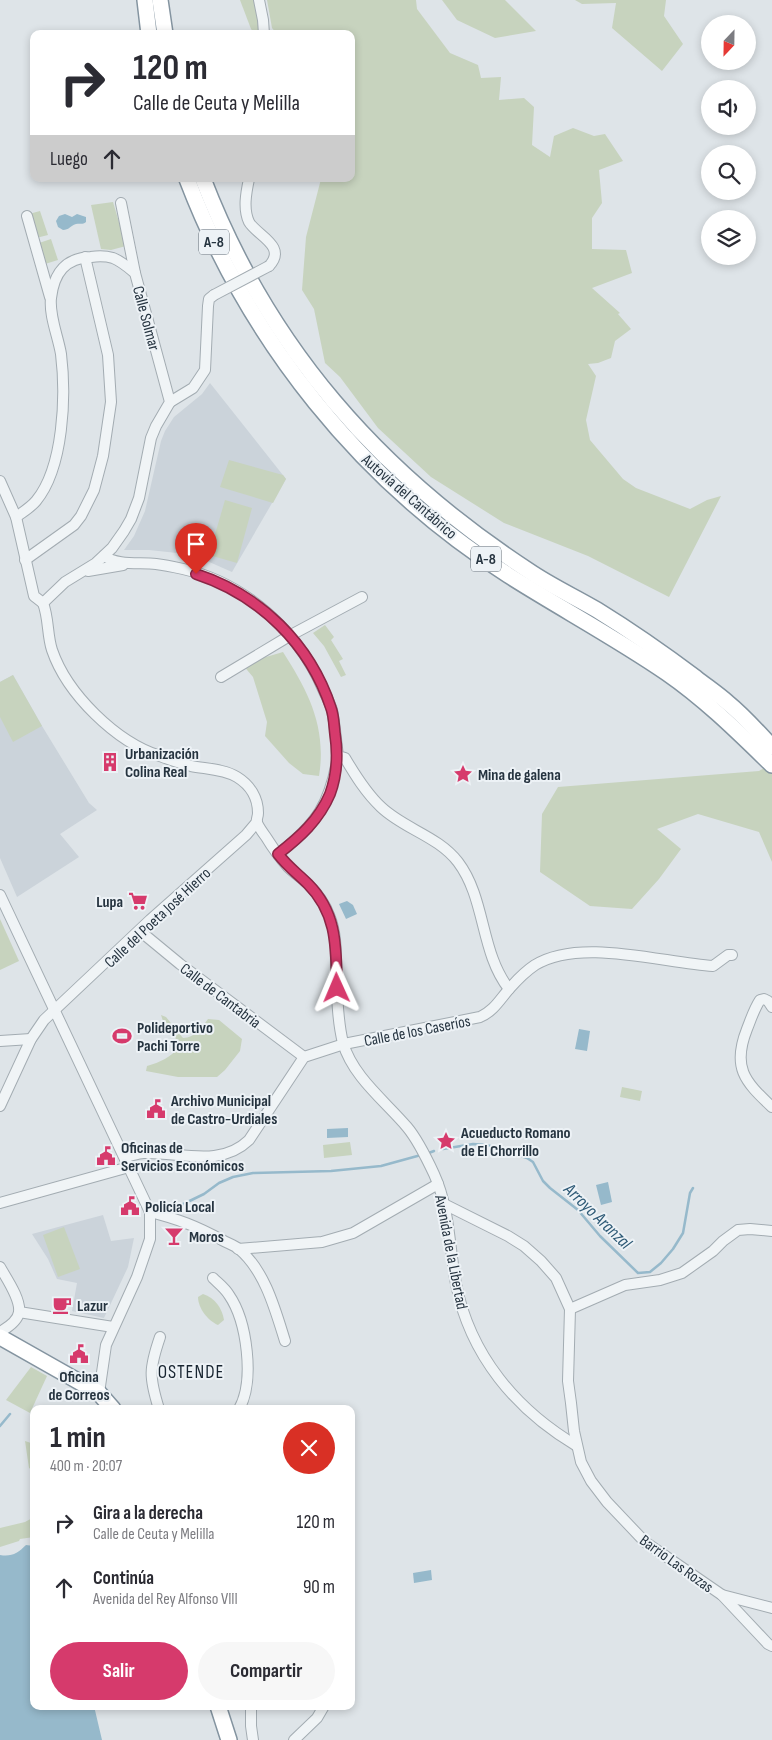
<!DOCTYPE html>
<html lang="es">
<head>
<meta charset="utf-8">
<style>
  :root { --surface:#fff; --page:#f7f7f7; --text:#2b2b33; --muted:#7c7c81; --accent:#d63a6c }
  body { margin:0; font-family:"Sofia Sans Condensed",sans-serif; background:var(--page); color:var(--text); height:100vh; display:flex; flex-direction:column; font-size:19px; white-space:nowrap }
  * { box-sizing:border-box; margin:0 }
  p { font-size:16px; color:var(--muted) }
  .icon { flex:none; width:28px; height:28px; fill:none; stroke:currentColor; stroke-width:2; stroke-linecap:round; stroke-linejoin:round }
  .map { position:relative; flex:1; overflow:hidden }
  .details { position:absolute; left:30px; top:1405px; width:325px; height:305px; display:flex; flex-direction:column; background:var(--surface); border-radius:10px; box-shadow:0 2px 8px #0003 }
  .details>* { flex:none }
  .banner { position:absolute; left:30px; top:30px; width:325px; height:152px; border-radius:10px; box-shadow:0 2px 8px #0003; background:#fff; color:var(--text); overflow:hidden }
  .needle { width:32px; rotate:202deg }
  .buttons { position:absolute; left:701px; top:15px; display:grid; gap:10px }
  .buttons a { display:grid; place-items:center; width:55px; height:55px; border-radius:50%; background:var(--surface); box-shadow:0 2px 8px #0003; font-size:25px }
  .pin { position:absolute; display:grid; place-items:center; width:42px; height:42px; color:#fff; margin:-51px -21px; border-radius:50% 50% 50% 0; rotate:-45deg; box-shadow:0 0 5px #0007 }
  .pin .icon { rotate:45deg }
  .me { position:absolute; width:55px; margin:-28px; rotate:359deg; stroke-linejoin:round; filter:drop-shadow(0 0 4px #0008) }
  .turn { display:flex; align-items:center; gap:18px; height:105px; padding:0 20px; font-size:22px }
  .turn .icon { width:65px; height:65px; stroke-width:2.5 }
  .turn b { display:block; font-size:35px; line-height:42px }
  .then { display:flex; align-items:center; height:48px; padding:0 20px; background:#0003; gap:10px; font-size:19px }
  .round { display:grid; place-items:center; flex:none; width:52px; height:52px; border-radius:26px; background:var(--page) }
  .overview { display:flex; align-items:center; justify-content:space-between; height:85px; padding:0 20px }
  h1 { font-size:30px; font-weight:700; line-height:38px }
  .primary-button { display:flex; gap:10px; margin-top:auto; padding:10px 20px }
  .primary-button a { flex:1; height:58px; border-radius:30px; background:var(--accent); color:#fff; font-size:20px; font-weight:700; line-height:58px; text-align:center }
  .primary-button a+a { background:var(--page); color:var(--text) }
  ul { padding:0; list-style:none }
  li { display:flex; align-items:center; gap:15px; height:65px; padding:0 20px }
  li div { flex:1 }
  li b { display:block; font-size:19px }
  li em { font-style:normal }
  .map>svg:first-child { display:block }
</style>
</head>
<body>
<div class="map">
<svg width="772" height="1740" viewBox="0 0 772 1740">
  <rect width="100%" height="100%" fill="#dee4e8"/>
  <g fill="#cbd3da">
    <polygon points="210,383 286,479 232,572 207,561 177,553 149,550 124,550 134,536 145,511 161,441 165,431 174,417 202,394"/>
    <polygon points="13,675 42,726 89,803 97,810 60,834 79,857 17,897 0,858 0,682"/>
    <polygon points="103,1215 111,1241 134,1238 128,1267 104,1318 72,1311 77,1283 57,1279 48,1259 32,1234"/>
  </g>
  <g fill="#c7d3be">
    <polygon points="240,0 257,0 260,34 255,34 251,29"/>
    <polygon points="267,0 416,0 417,9 450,53 478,65 481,78 501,77 499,100 524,98 534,107 532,145 550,157 554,136 573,128 594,136 605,134 623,161 599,170 602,203 592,218 592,249 626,250 632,273 592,288 620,313 618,314 631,329 615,341 611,358 598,363 588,364 596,376 586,420 590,440 623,479 636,488 690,509 707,500 721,496 669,597 588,556 504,523 431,477 378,428 340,377 325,363 314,309 302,290 306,237 321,179 351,179 351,34 277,34 272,28"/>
    <polygon points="442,0 505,0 536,31 495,38 457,20"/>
    <polygon points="575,0 666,0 664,16 683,44 662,71 612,28 616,3 582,4"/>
    <polygon points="113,202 126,246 111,250 101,249 91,205"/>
    <polygon points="40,211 48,235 36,238 29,214"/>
    <polygon points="51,239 58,260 45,264 39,243"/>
    <polygon points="229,460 283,475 286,479 273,503 220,487"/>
    <polygon points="225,500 252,508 237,563 209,555"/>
    <polygon points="325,625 334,637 331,640 343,659 339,661 346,675 341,677 324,646 313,633"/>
    <path d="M283 652C308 691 327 727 319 776L303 774 289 763 265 736 267 722 253 677 242 664Z"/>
    <polygon points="13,675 42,726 13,742 0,717 0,682"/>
    <polygon points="772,763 772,862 759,832 698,814 657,829 681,849 659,879 632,909 590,906 540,872 542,814 558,787 759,771"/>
    <polygon points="0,919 19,961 0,970"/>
    <path d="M161 1015 166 1017 183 1038C195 1038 201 1028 208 1019L219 1020 242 1039 240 1051 225 1070 217 1077H178L146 1071 147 1066C160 1062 171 1058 179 1046V1043L163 1021Z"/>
    <polygon points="622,1087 642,1091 640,1101 620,1097"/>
    <polygon points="350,1142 352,1155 324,1158 323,1145"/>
    <polygon points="64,1227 80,1269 58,1277 43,1235"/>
    <path d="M203 1294C215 1298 222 1308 224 1320L218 1325C208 1321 198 1308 198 1297Z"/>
    <polygon points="31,1367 47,1376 30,1413 6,1400"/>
    <polygon points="25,1441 34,1444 34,1471 29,1468"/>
    <polygon points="34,1517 34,1537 20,1539 19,1541 0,1547 0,1528 25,1522"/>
  </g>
  <g fill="#96b9cb">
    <path d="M65 214 72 217 77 214 86 217V222C82 225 81 223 76 224 70 226 69 230 63 230L58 227 56 221 59 216Z"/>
    <polygon points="347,901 353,905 357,914 346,919 339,904"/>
    <polygon points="579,1029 590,1031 587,1051 575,1049"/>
    <polygon points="348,1128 348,1137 327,1138 327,1129"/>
    <polygon points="608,1182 612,1202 601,1205 596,1185"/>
    <path d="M26 1545 34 1546V1706H94L102 1740H0V1555C12 1557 18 1553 26 1545Z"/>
    <polygon points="431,1570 432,1580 414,1583 413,1573"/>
  </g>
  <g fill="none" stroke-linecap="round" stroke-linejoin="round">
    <g stroke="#96b9cb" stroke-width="2.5">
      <polyline points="443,1149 473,1144 487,1145 527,1158 533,1162 543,1181 550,1188 578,1210 600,1236 638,1273 650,1272 661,1263 673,1249 683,1233 690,1193 693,1188"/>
      <polyline points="426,1154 434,1151"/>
      <polyline points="173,1209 204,1194 219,1183 233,1177 253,1173 331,1171 381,1166 421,1155"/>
      <polyline points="0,1426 10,1414"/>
    </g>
    <g stroke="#a3acb2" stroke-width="12">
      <g id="minor">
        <polyline points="259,0 263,20 264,34"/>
        <path d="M249 179C246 193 243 209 249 222 256 235 288 246 269 266"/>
        <polyline points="121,203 135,273"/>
        <polyline points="27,216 50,297"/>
        <polyline points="170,402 193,388 205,370 208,306 209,299 214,295"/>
        <polyline points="0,481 16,517 34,596 43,603"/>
        <path d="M16 517C23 512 30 508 36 501 64 467 66 395 61 354 58 336 49 316 51 298 54 273 65 258 91 257 98 256 106 256 113 258 121 261 129 268 135 273L170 402 156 426 151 438 139 498 131 519 124 531 112 548 96 563 65 582 43 603"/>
        <path d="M104 556C118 566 140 562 156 564 165 565 174 567 183 569 245 583 298 631 323 689 326 696 330 703 332 710 335 725 336 741 338 756L345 758C355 775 366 793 381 807 404 829 438 836 458 862 486 899 480 952 509 989"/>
        <polyline points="25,560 74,525 81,516 94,490 103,456 111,402 108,355 85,257"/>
        <polyline points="88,571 123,565"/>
        <path d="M43 603C49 619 47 635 52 650 67 694 116 742 160 756 170 760 180 763 191 766 206 769 224 769 237 777 250 785 258 798 258 813 258 817 256 819 257 823 259 827 263 833 266 837 272 847 280 858 288 867 294 873 302 878 308 884 317 893 325 904 329 915 336 931 336 951 336 968 337 992 337 1019 343 1043 353 1077 385 1101 407 1127 418 1140 427 1159 434 1174 450 1209 449 1247 456 1284 470 1355 516 1410 577 1446"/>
        <polyline points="221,677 291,635 362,597"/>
        <path d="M278 854C317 824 330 804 338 756"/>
        <polyline points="0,895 150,1212 150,1239 137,1277 106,1345 99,1393"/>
        <polyline points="140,931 180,964 304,1057"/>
        <path d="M772 1007 768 1001 764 999 760 1000C754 1009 751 1019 747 1029 732 1067 744 1081 772 1107"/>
        <polyline points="0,1041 31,1039"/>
        <polyline points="0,1106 31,1039 44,1020 150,920 246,835 257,822"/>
        <path d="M125 1157C131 1156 138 1153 144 1153 181 1152 220 1168 249 1140L304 1057 344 1044 480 1017C494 1011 500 999 510 988 517 980 526 971 535 965 580 937 663 963 713 966L728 955H732"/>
        <polyline points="0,1203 129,1167"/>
        <polyline points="444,1204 508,1236 524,1246 541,1261 556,1278 570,1309 568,1381 571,1403 574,1431 581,1462 591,1481 607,1502 645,1542 722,1595 768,1644 772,1646"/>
        <path d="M150 1212C178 1219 196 1226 222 1240 227 1243 234 1245 239 1249 265 1271 275 1309 285 1341"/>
        <polyline points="238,1249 322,1242 353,1233 438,1184"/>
        <path d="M0 1267C6 1278 21 1299 19 1312 18 1321 7 1328 0 1332"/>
        <path d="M213 1278C218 1283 225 1288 229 1295 247 1321 255 1381 239 1409"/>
        <polyline points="570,1309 625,1285 660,1280 682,1273 713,1251 723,1241 738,1230 750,1229 772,1231"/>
        <polyline points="19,1312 113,1327"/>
        <path d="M159 1409C149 1377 149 1369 160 1337"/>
        <polyline points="722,1595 772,1608"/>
        <polyline points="251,1706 251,1726 253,1740"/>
        <polyline points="294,1740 317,1718 324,1706"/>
      </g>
    </g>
    <g stroke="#8494a0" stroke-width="18">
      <g id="highway">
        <polyline points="145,0 149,34"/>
        <polyline points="160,0 165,34"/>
        <path d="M187 179C249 341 361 481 508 575 560 608 616 638 667 673 706 700 739 733 772 765"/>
        <path d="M203 179C268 348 379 473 529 571 551 586 575 597 597 610 631 631 664 654 696 678 706 686 718 694 728 703 744 716 758 732 772 747"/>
        <polyline points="0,1337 99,1393 113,1409"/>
        <polyline points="218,1706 229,1740"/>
      </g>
    </g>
    <use href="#minor" stroke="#f0f4f6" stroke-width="10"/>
    <use href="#highway" stroke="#fff" stroke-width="15"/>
    <g stroke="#a3acb2" stroke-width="12" stroke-linecap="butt">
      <polyline id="minor-bridge" points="214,295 269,266"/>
    </g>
    <use href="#minor-bridge" stroke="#f0f4f6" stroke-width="10"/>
  </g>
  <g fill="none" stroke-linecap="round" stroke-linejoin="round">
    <g stroke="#8b2646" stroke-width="12">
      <path id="route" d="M196 574C260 595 310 644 331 708 334 716 334 726 335 734 338 754 337 775 330 794 319 820 300 837 278 854 288 867 297 873 308 884 338 914 336 949 337 988"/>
    </g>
    <use href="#route" stroke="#d63a6c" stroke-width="9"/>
  </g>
  <defs>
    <g id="building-bare" transform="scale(1.5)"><path d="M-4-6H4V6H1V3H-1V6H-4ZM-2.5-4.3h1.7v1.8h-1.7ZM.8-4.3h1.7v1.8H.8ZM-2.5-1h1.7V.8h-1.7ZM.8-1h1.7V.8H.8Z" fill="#d63a6c" stroke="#edf2f6" stroke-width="2.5" paint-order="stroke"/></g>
    <g id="sight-bare" transform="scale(1.5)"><path d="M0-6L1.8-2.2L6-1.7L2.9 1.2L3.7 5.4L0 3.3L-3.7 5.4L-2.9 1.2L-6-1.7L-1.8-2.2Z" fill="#d63a6c" stroke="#edf2f6" stroke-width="2.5" paint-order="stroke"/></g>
    <g id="supermarket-bare" transform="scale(1.5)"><path d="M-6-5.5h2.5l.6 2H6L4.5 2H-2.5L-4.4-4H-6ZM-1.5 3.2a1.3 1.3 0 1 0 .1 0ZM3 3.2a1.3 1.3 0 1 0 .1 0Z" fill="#d63a6c" stroke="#edf2f6" stroke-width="2.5" paint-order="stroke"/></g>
    <g id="stadium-bare" transform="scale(1.5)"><path d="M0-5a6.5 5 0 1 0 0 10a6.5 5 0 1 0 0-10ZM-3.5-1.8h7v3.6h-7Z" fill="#d63a6c" stroke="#edf2f6" stroke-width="2.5" paint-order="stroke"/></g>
    <g id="civic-bare" transform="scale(1.5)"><path d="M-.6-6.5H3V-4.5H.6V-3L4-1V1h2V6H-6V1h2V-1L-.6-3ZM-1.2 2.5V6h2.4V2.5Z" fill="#d63a6c" stroke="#edf2f6" stroke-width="2.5" paint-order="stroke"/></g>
    <g id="bar-bare" transform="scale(1.5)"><path d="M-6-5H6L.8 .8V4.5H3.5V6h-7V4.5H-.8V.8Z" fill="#d63a6c" stroke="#edf2f6" stroke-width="2.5" paint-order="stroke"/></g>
    <g id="cafe-bare" transform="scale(1.5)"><path d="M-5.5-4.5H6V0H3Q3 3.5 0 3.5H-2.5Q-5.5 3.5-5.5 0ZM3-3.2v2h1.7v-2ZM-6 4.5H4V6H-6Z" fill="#d63a6c" stroke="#edf2f6" stroke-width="2.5" paint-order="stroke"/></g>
  </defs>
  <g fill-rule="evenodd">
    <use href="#building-bare" x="110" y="762"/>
    <use href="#sight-bare" x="463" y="774"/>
    <use href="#supermarket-bare" x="138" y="901"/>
    <use href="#stadium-bare" x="122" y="1036"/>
    <use href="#civic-bare" x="156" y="1109"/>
    <use href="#sight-bare" x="446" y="1141"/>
    <use href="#civic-bare" x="106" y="1156"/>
    <use href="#civic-bare" x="130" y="1206"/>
    <use href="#bar-bare" x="174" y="1236"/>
    <use href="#cafe-bare" x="62" y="1305"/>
    <use href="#civic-bare" x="79" y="1354"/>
  </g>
  <g text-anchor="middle" stroke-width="4" stroke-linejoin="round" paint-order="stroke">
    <g fill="#edf2f6" stroke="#626d77" stroke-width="1">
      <rect x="199" y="229.5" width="30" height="25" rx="4"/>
      <rect x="471" y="546.5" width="30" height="25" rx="4"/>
    </g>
    <g font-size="15" font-weight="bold" fill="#263440">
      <text x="214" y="247">A-8</text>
      <text x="486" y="564">A-8</text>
    </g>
    <g font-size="16" fill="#263440" stroke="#edf2f6">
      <text transform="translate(147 318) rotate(75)" y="6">Calle Solmar</text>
      <text transform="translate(410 496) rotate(41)" y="6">Autovía del Cantábrico</text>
      <text transform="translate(157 917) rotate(-43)" y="6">Calle del Poeta José Hierro</text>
      <text transform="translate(221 995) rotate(37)" y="6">Calle de Cantabria</text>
      <text transform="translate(417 1030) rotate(-11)" y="6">Calle de los Caseríos</text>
      <text transform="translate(452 1252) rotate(79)" y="6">Avenida de la Libertad</text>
      <text transform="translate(677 1563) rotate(36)" y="6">Barrio Las Rozas</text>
    </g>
    <g font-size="16" font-weight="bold" fill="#263440" stroke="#edf2f6" text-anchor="start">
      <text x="125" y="759">Urbanización<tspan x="125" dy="18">Colina Real</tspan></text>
      <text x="478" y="780">Mina de galena</text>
      <text x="123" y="907" text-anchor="end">Lupa</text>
      <text x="137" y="1033">Polideportivo<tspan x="137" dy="18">Pachi Torre</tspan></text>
      <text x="171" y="1106">Archivo Municipal<tspan x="171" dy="18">de Castro-Urdiales</tspan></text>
      <text x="461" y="1138">Acueducto Romano<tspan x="461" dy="18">de El Chorrillo</tspan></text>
      <text x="121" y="1153">Oficinas de<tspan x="121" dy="18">Servicios Económicos</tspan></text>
      <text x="145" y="1212">Policía Local</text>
      <text x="189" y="1242">Moros</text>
      <text x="77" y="1311">Lazur</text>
      <text x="79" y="1382" text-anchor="middle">Oficina<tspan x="79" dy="18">de Correos</tspan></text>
    </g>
    <g font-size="18" font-style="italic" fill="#2e5a76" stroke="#edf2f6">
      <text transform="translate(598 1216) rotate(44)" y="6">Arroyo Aranzal</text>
    </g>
    <g font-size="19" letter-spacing="1" fill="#182531" stroke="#edf2f6">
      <text x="191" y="1378">OSTENDE</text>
    </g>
  </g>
</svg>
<div class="buttons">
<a><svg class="needle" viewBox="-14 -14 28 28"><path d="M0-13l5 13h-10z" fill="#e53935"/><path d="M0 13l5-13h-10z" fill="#7c7c81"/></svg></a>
<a><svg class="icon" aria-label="sound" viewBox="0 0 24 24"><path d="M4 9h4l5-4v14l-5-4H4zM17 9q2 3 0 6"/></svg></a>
<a><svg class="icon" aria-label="search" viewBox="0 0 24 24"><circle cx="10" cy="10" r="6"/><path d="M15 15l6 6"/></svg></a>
<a><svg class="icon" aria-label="layers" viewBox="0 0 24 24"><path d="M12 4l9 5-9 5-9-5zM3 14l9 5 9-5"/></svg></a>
</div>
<div class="pin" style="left:196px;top:574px;background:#d93025"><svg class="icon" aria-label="arrive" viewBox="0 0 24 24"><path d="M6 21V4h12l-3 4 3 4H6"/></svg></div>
<svg class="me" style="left:337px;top:988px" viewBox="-20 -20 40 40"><path d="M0-17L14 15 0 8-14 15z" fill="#d63a6c" stroke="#fff" stroke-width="4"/></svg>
<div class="banner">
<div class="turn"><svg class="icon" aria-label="right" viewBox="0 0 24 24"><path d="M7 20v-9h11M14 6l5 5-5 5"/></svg><div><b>120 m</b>Calle de Ceuta y Melilla</div></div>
<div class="then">Luego<svg class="icon" aria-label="ahead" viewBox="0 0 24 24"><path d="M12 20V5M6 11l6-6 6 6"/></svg></div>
</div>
<section class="details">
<div class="overview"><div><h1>1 min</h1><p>400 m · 20:07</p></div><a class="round" style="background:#d93025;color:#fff"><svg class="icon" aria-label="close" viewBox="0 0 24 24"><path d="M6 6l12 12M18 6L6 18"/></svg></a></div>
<ul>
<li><svg class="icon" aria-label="right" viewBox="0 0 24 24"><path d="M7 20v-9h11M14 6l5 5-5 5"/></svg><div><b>Gira a la derecha</b><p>Calle de Ceuta y Melilla</p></div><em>120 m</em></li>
<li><svg class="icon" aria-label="ahead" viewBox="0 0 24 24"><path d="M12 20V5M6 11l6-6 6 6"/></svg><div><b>Continúa</b><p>Avenida del Rey Alfonso VIII</p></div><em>90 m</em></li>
</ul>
<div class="primary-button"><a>Salir</a><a>Compartir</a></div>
</section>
</div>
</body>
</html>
